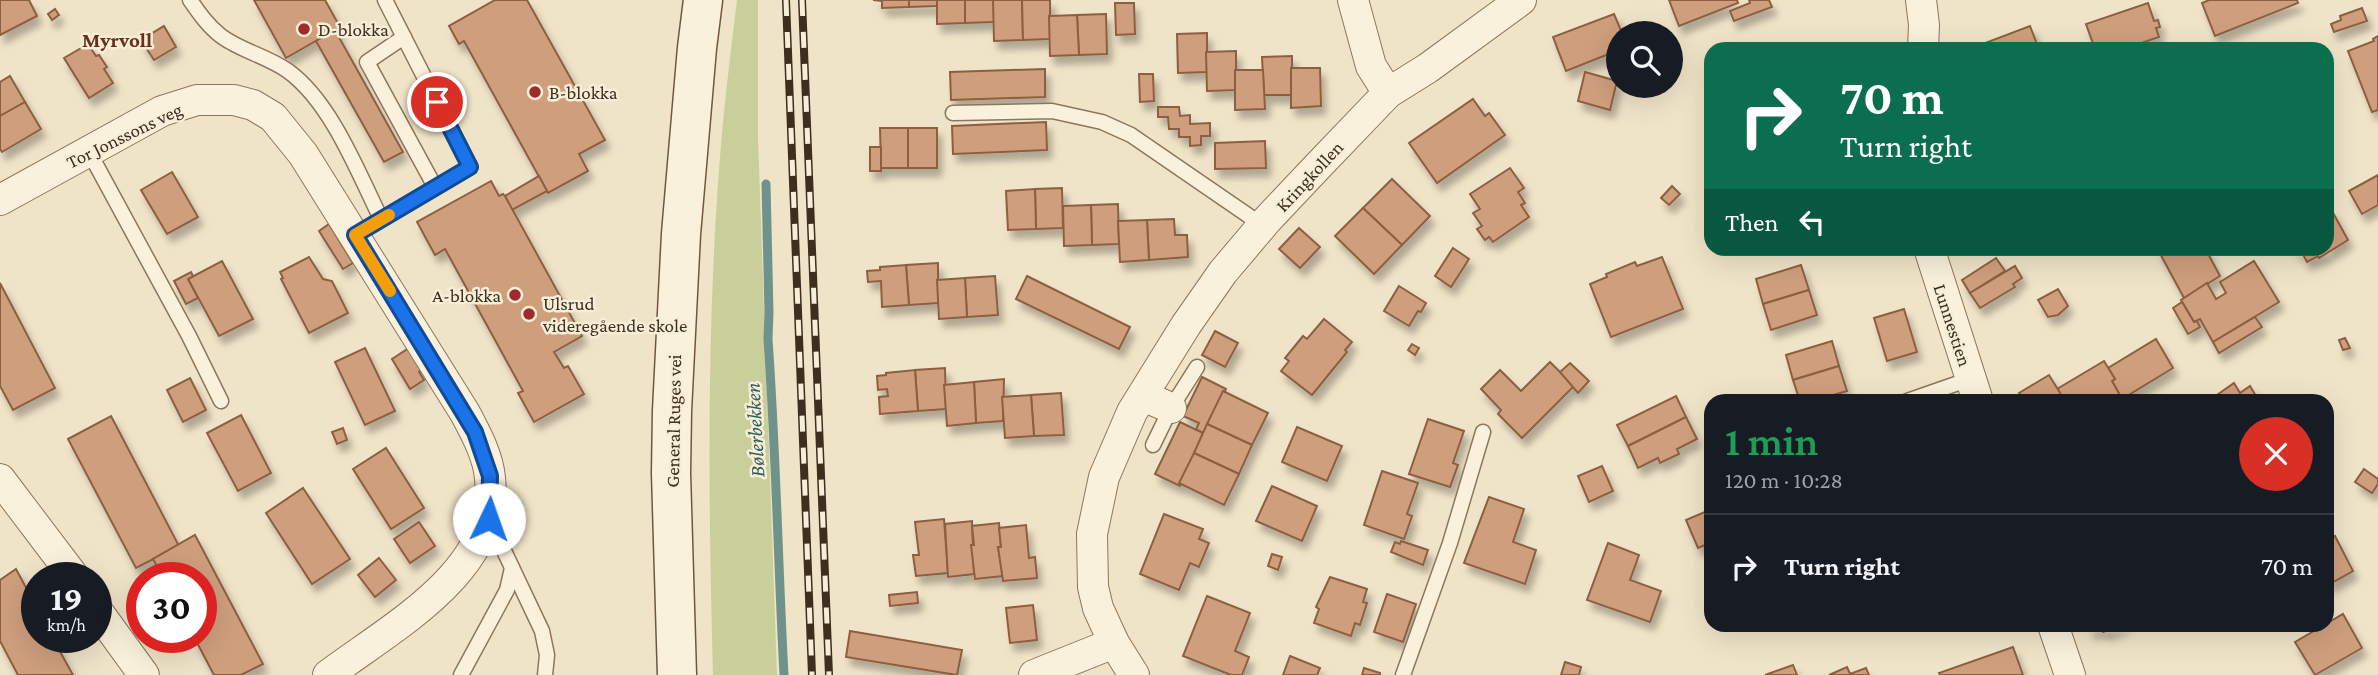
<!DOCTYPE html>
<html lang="en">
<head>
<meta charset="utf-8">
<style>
  :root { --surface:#171b24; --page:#242831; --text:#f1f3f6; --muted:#9ea1a6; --line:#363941 }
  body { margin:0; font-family:"Crimson Pro",serif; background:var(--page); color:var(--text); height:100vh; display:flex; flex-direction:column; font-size:26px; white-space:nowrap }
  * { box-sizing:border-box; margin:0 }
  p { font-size:23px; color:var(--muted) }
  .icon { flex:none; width:38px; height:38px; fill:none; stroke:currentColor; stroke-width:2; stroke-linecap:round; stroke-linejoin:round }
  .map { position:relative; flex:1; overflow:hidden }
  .details { position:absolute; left:1704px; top:394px; width:630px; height:238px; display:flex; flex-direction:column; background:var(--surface); border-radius:21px; box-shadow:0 7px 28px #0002 }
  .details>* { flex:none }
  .guide { position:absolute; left:1704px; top:42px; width:630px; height:214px; border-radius:21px; box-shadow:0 7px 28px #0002; background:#0b6e4f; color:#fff; overflow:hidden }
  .fabs { position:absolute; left:1606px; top:21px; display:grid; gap:14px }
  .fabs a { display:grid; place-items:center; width:77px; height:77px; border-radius:50%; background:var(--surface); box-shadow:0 7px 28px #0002; font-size:35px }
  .speed { position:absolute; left:21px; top:562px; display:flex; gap:14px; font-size:35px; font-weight:700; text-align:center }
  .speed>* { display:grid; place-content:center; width:91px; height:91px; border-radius:50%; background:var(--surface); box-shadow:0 7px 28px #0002; line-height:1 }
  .speed small { font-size:18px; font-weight:400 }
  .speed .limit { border:10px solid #d22; background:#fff; color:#111 }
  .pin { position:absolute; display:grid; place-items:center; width:60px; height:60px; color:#fff; margin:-30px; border:4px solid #fff; border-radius:50%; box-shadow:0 2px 7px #0007 }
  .me { position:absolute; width:77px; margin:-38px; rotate:3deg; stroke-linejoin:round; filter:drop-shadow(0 0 5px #0008) }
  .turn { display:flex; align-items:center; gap:24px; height:147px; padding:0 21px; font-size:32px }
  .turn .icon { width:91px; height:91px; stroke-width:2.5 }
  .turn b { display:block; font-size:49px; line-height:60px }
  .then { display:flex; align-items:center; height:66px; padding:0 21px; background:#0003; gap:14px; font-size:26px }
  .round { display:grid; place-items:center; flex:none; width:74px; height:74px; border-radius:37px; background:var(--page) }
  .head { display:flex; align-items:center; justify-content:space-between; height:119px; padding:0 21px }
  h1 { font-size:42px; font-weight:600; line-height:52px; color:#1e9e55 }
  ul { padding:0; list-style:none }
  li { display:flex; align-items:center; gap:21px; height:105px; padding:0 21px; border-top:2px solid var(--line) }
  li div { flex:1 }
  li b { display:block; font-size:26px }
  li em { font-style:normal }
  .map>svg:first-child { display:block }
</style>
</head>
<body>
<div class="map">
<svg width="2378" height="675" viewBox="0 0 2378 675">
  <defs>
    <filter id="shadow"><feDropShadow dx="4.5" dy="8" stdDeviation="3.5" flood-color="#0004"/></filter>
  </defs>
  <rect width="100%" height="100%" fill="#f0e4c8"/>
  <path fill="#c9cf9b" d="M737 0H758V138L777 675H713C708 491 706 305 723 122 727 81 732 41 737 0Z"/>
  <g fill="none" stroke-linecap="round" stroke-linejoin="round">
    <path stroke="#6f938a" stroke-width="9" d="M766 184 769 312 768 339C776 451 778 563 784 675"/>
  </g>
  <g fill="#cf9f7d" stroke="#8d5f41" stroke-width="2" filter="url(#shadow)">
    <polygon points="0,0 29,0 37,16 0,35"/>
    <polygon points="254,0 325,0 340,27 286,58"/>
    <polygon points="495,0 527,0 605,140 579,154 588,171 548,193 464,41 459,44 449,26"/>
    <polygon points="873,0 909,0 909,7 882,8 882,1"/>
    <polygon points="909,0 937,0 937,6 909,7"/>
    <polygon points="937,0 965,0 965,23 937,24"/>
    <polygon points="965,0 994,0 994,22 965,23"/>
    <polygon points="1022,0 1023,40 994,41 993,0"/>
    <polygon points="1022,0 1050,0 1050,39 1023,40"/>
    <polygon points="1669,0 1737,0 1738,3 1679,26"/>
    <polygon points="1749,0 1769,0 1772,7 1734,21 1730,11 1750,3"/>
    <polygon points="2209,0 2297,0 2298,3 2215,36 2202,3"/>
    <polygon points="1115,3 1134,3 1135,34 1116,35"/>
    <polygon points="2148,3 2154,21 2158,20 2160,27 2156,28 2159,37 2124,49 2095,49 2086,24"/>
    <polygon points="2362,8 2367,21 2334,32 2331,24 2341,20 2340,16"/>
    <polygon points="55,9 59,15 52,20 48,14"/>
    <polygon points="1106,14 1107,54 1079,55 1077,15"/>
    <polygon points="1614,14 1622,33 1619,33 1619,50 1566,71 1553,37"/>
    <polygon points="1077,15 1079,55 1050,56 1049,16"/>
    <polygon points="164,26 176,47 154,60 141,40"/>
    <polygon points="2030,26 2037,44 2041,43 2043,49 1987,49 1985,43"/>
    <polygon points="335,30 403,152 384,162 316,41"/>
    <polygon points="1207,33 1207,72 1178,73 1177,34"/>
    <polygon points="2378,36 2378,110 2372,112 2348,51 2374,41 2373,39"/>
    <polygon points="88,44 96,56 99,55 107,67 104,69 113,83 89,98 64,58"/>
    <polygon points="1236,51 1236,90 1207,91 1206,52"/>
    <polygon points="1292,56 1292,95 1264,95 1262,57"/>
    <polygon points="1291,68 1320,68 1321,106 1291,108"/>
    <polygon points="1045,69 1045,97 951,100 950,72"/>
    <polygon points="1235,70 1263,70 1265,109 1235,110"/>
    <polygon points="1585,72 1617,81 1610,110 1578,101"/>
    <polygon points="1139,74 1153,74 1154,101 1140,102"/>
    <polygon points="10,76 25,102 0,116 0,82"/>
    <polygon points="1473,99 1485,116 1489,113 1505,135 1437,183 1409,143"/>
    <polygon points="25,102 41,129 2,152 0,149 0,116"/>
    <polygon points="1158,107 1179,107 1180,116 1190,115 1190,124 1210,123 1210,136 1201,136 1201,145 1190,146 1190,137 1179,137 1179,129 1169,129 1168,117 1158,117"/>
    <polygon points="1046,122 1047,150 953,154 952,126"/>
    <polygon points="880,128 908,128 908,168 881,168"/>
    <rect x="908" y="128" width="29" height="40"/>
    <polygon points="1265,141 1266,168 1215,169 1215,143"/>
    <rect x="870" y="147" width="11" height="24"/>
    <polygon points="1510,168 1524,188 1518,192 1525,203 1521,205 1529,217 1493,242 1489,237 1485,240 1477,229 1482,226 1473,213 1480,209 1470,194"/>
    <polygon points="172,172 198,217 167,234 141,190"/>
    <polygon points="2378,175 2378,205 2362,214 2349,191"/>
    <polygon points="539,176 547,191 512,210 505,196"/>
    <polygon points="1392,179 1430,216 1402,245 1363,208"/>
    <polygon points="491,181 499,196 503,194 505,196 582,336 554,352 564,368 568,366 584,394 534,422 518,393 523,391 445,249 435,255 417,222"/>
    <polygon points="1672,186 1680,194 1669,205 1661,198"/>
    <polygon points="1062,188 1063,228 1036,229 1035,189"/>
    <polygon points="1035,189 1036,229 1008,230 1006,191"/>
    <polygon points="1118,204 1119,244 1092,245 1091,205"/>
    <polygon points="1091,205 1092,245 1064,246 1063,206"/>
    <polygon points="1363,208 1402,245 1374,274 1335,236"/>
    <polygon points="2332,211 2348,240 2319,258 2318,256 2307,262 2300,249 2296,251 2294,248 2328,248 2328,213"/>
    <polygon points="1174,219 1175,235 1187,235 1188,257 1149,260 1147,220"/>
    <polygon points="1147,220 1149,260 1120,262 1118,221"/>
    <polygon points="329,224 353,263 343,269 319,231"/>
    <polygon points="1299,228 1320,247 1300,268 1279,249"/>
    <polygon points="1453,248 1469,259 1451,287 1435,276"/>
    <polygon points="2157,248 2205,248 2220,276 2184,298"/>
    <polygon points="309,257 323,279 332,281 348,313 309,333 281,279 283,278 280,272"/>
    <polygon points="1662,257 1683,309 1611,337 1590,284 1607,277 1606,274 1635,262 1637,266"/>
    <polygon points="1996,258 2005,271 1970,293 1962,280"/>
    <polygon points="222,261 253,319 219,336 188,279"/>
    <polygon points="2254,261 2279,302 2213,342 2200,319 2194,322 2181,300 2207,283 2216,299 2226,293 2220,282"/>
    <polygon points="938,263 938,303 909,305 906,265"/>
    <polygon points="906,265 909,305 882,307 881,281 868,282 867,271 880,270 880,267"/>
    <polygon points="1801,265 1809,290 1763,304 1756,279"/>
    <polygon points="2015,266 2022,278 2013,284 2015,287 1980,308 1970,293"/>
    <polygon points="191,272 193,276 188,279 198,298 186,304 174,281"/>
    <polygon points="995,276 998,315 967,317 965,278"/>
    <polygon points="1027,276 1130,327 1119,349 1016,299"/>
    <polygon points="965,278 967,317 939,319 937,280"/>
    <polygon points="0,283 55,388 13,410 0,386"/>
    <polygon points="1399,286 1426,303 1421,312 1418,311 1409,326 1384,311"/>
    <polygon points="2058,289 2068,306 2058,315 2048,317 2038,300"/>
    <polygon points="1809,290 1817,315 1771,330 1763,304"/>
    <polygon points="2182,302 2194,322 2197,321 2200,327 2188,334 2173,308"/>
    <polygon points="1904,309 1917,352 1887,361 1874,318"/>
    <polygon points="2255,317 2262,327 2219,353 2213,342"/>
    <polygon points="1324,319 1352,342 1345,350 1347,352 1312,395 1281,371 1289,361 1285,358 1303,336 1307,339"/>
    <polygon points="1215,331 1238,343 1225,367 1202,355"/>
    <polygon points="2345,338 2350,348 2343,350 2339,340"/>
    <polygon points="2156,339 2173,368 2122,399 2112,381 2115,379 2108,368"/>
    <polygon points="1832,341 1839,366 1793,380 1786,355"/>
    <polygon points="1412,344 1419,348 1415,355 1408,350"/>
    <polygon points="365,348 395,411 365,425 335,362"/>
    <polygon points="409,348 423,370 419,372 424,380 410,389 392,359"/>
    <polygon points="2104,361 2115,379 2112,381 2122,399 2126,397 2128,401 2065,401 2057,389"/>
    <polygon points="1550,362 1574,386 1522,438 1498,414 1501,410 1481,389 1500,370 1521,391"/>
    <polygon points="1570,363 1589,381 1578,393 1560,372"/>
    <polygon points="1839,366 1847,391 1813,401 1800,401 1793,380"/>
    <polygon points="945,368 946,409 918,411 915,370"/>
    <polygon points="915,370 918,411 880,414 879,397 888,396 887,389 878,390 877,376 886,375 886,373"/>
    <polygon points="2049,375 2065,401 2024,401 2019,393"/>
    <polygon points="1202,377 1226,389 1203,433 1196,429 1199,423 1183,416"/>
    <polygon points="190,378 206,410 183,422 167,390"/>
    <polygon points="1004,379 1003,421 976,423 974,382"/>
    <polygon points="974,382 976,423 947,426 944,385"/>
    <polygon points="2234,383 2240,393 2250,386 2259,401 2216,401 2214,397"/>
    <polygon points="1223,391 1268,413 1252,445 1207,424"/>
    <polygon points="1061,393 1064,435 1034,436 1031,395"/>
    <polygon points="1031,395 1034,436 1005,438 1002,397"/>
    <polygon points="1676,396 1686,417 1628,446 1617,425"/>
    <polygon points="241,415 271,473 238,491 207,433"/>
    <polygon points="111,416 179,546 136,568 68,439"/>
    <polygon points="1686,417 1697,439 1677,449 1679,454 1660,463 1658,458 1638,468 1628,446"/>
    <polygon points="1428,419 1464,431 1453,463 1458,465 1450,487 1409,474"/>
    <polygon points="1180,422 1203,433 1180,486 1155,474"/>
    <polygon points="1207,424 1252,445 1239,474 1194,453"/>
    <polygon points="1297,427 1342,446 1327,481 1282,462"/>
    <polygon points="343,428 347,440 337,444 332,432"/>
    <polygon points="386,448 424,508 391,529 353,469"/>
    <polygon points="1194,453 1239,474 1224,505 1179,483"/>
    <polygon points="1602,466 1613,491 1589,502 1578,476"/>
    <polygon points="2364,469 2378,479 2378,484 2372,493 2355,482"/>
    <polygon points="1382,471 1418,483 1407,514 1412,516 1404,539 1364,525"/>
    <polygon points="1272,486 1317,506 1302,541 1256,521"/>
    <polygon points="303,488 350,559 312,584 266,513"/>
    <polygon points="1489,497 1524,509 1513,542 1536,550 1525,584 1464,563"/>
    <polygon points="1707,511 1712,523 1712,542 1698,548 1686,520"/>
    <polygon points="1164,514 1203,529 1199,539 1209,543 1199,567 1190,563 1179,590 1140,574"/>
    <polygon points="944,519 948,573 916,576 913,555 919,555 915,522"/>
    <polygon points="972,521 974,574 948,577 945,524"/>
    <polygon points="419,522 435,546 410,563 394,539"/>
    <polygon points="999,523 1001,547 998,547 1003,576 975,579 971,545 974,545 972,526"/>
    <polygon points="1026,525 1029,558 1035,557 1037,578 1003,581 998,547 1001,547 999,528"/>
    <polygon points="195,535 263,664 241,675 214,675 194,637 201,637 201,578 163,578 153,559"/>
    <polygon points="2335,536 2353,571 2328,585 2328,540"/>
    <polygon points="1401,541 1428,550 1423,565 1391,552 1395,542 1400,544"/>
    <polygon points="1608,543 1639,555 1630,580 1661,591 1650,622 1587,600"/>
    <polygon points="1272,554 1282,557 1278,570 1268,566"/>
    <polygon points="379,558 396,580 375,597 358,575"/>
    <polygon points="16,569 37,608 37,637 52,637 73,675 18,675 0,641 0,580"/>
    <polygon points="1330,577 1367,589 1363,602 1367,603 1360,625 1355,623 1351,636 1314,623 1319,609 1316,607"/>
    <polygon points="917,592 918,603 890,606 889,595"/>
    <polygon points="1387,594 1416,604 1403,642 1374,632"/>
    <polygon points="1207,596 1250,613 1235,651 1249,657 1242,675 1231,675 1183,656"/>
    <polygon points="1033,605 1037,640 1010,643 1006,608"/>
    <polygon points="2343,614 2362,648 2315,675 2295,642"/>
    <polygon points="2089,625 2126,625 2103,632 2102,628 2091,631"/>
    <polygon points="850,631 962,650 957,675 846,657"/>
    <polygon points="2013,647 2023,675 1940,675 1939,673"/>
    <polygon points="1290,656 1320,668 1317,675 1283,675"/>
    <polygon points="1565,662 1581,667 1579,675 1561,675"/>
    <polygon points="1793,665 1797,675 1765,675"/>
    <polygon points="1847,667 1850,674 1866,668 1869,675 1829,675"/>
    <polygon points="1364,668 1380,673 1380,675 1362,675"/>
  </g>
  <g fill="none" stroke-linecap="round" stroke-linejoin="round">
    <g stroke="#8d765c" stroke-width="17">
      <g id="lane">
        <path d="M190 0C199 13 208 26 221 36 241 51 267 56 288 71 331 102 358 172 381 219"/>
        <polyline points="404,37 367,62 435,187"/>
        <polyline points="953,113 1052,111 1102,122 1131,135 1249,216 1261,227"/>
        <polyline points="88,150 189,336 221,401"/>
        <polyline points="355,235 470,167 385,0"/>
        <polyline points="1907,401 1970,379"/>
        <polyline points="1153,445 1171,408 1197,367"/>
        <polyline points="489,519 542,631 547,655 545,675"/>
        <polyline points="461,675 507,590 512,568"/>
        <polyline points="1403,675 1450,543 1483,432"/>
      </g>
    </g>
    <g stroke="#8d765c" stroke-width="32">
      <g id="street">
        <polyline points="1353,0 1371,66 1388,93"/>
        <polyline points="1921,0 1924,25 1923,49"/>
        <path d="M0 200 162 111 197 100H234L253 105 273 117 303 154 465 413C475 432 488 455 490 478 500 570 392 627 328 675"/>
        <polyline points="1929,248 1978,401"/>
        <polyline points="1143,396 1171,408"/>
        <polyline points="0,479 75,578"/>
        <polyline points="96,609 144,675"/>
        <polyline points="2053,625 2070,675"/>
        <polyline points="1034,675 1114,643"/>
        <polyline points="1134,675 1114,643 1098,608 1093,587 1092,534 1104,477 1132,412 1186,325 1223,272 1267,220 1318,166 1388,93 1428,68 1521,0"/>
      </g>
    </g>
    <g stroke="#6f573f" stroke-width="41">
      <polyline id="secondary" points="677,675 671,473 672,411 681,234 697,48 703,0"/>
    </g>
    <use href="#lane" stroke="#faf1dc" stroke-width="14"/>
    <use href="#street" stroke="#faf1dc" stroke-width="30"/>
    <use href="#secondary" stroke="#faf1dc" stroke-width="38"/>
    <g stroke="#3d2e20" stroke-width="8">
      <g id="rail">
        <polyline points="786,0 812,675"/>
        <polyline points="802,0 829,675"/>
      </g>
    </g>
    <use href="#rail" stroke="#f7eed8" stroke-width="5" stroke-dasharray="16" stroke-linecap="butt"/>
  </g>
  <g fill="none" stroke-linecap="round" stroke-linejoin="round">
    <g stroke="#114b97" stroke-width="18">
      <polyline id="route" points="437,102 470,167 355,235 475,432 490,476 489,519"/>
    </g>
    <use href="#route" stroke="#1a73e8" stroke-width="12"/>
    <polyline stroke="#f59e0b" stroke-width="12" points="389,215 355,235 390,291"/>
  </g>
  <g fill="#9e2a2b" stroke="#f7eed8" stroke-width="2.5">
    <circle cx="304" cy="29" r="7"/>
    <circle cx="535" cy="92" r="7"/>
    <circle cx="515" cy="295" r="7"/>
    <circle cx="529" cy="314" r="7"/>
  </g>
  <g text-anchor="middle" stroke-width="5" stroke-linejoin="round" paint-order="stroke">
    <g font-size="19" fill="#3d2e20" stroke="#f7eed8" text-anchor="start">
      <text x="318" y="36">D-blokka</text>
      <text x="549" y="99">B-blokka</text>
      <text x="501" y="302" text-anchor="end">A-blokka</text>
      <text x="543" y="310">Ulsrud<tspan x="543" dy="22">videregående skole</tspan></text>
    </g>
    <g font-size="19" fill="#3d2e20" stroke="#f7eed8">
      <text transform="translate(124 135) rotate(-26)" y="7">Tor Jonssons veg</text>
      <text transform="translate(1309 176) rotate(-47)" y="7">Kringkollen</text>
      <text transform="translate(1953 325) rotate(72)" y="7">Lunnestien</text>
      <text transform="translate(673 421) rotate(-89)" y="7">General Ruges vei</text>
    </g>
    <g font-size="21" font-weight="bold" fill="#6b2e1e" stroke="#f7eed8">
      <text x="117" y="47">Myrvoll</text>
    </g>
    <g font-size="21" font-style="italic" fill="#2f5d5a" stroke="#f7eed8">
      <text transform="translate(755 430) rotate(-93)" y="7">Bølerbekken</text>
    </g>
  </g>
</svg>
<div class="fabs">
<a><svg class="icon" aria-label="search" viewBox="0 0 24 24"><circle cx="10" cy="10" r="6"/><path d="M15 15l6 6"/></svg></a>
</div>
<div class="speed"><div>19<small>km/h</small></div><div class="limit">30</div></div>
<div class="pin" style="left:437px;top:102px;background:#d93025"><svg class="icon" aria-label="arrive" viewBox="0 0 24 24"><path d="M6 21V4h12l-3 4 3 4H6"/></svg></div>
<svg class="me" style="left:489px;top:519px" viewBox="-20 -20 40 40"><circle r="19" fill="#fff"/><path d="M0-13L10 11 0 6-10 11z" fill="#1a73e8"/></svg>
<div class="guide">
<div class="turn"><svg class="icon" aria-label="right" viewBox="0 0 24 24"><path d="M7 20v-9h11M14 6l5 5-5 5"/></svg><div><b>70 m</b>Turn right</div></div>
<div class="then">Then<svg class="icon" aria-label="left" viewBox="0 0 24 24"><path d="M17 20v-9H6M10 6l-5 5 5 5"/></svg></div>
</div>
<section class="details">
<div class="head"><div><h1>1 min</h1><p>120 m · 10:28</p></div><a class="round" style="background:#d93025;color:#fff"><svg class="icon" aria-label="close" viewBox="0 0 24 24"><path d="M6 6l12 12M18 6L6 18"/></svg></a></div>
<ul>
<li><svg class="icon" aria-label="right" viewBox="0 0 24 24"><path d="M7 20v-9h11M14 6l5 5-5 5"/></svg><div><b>Turn right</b></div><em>70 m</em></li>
</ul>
</section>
</div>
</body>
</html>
